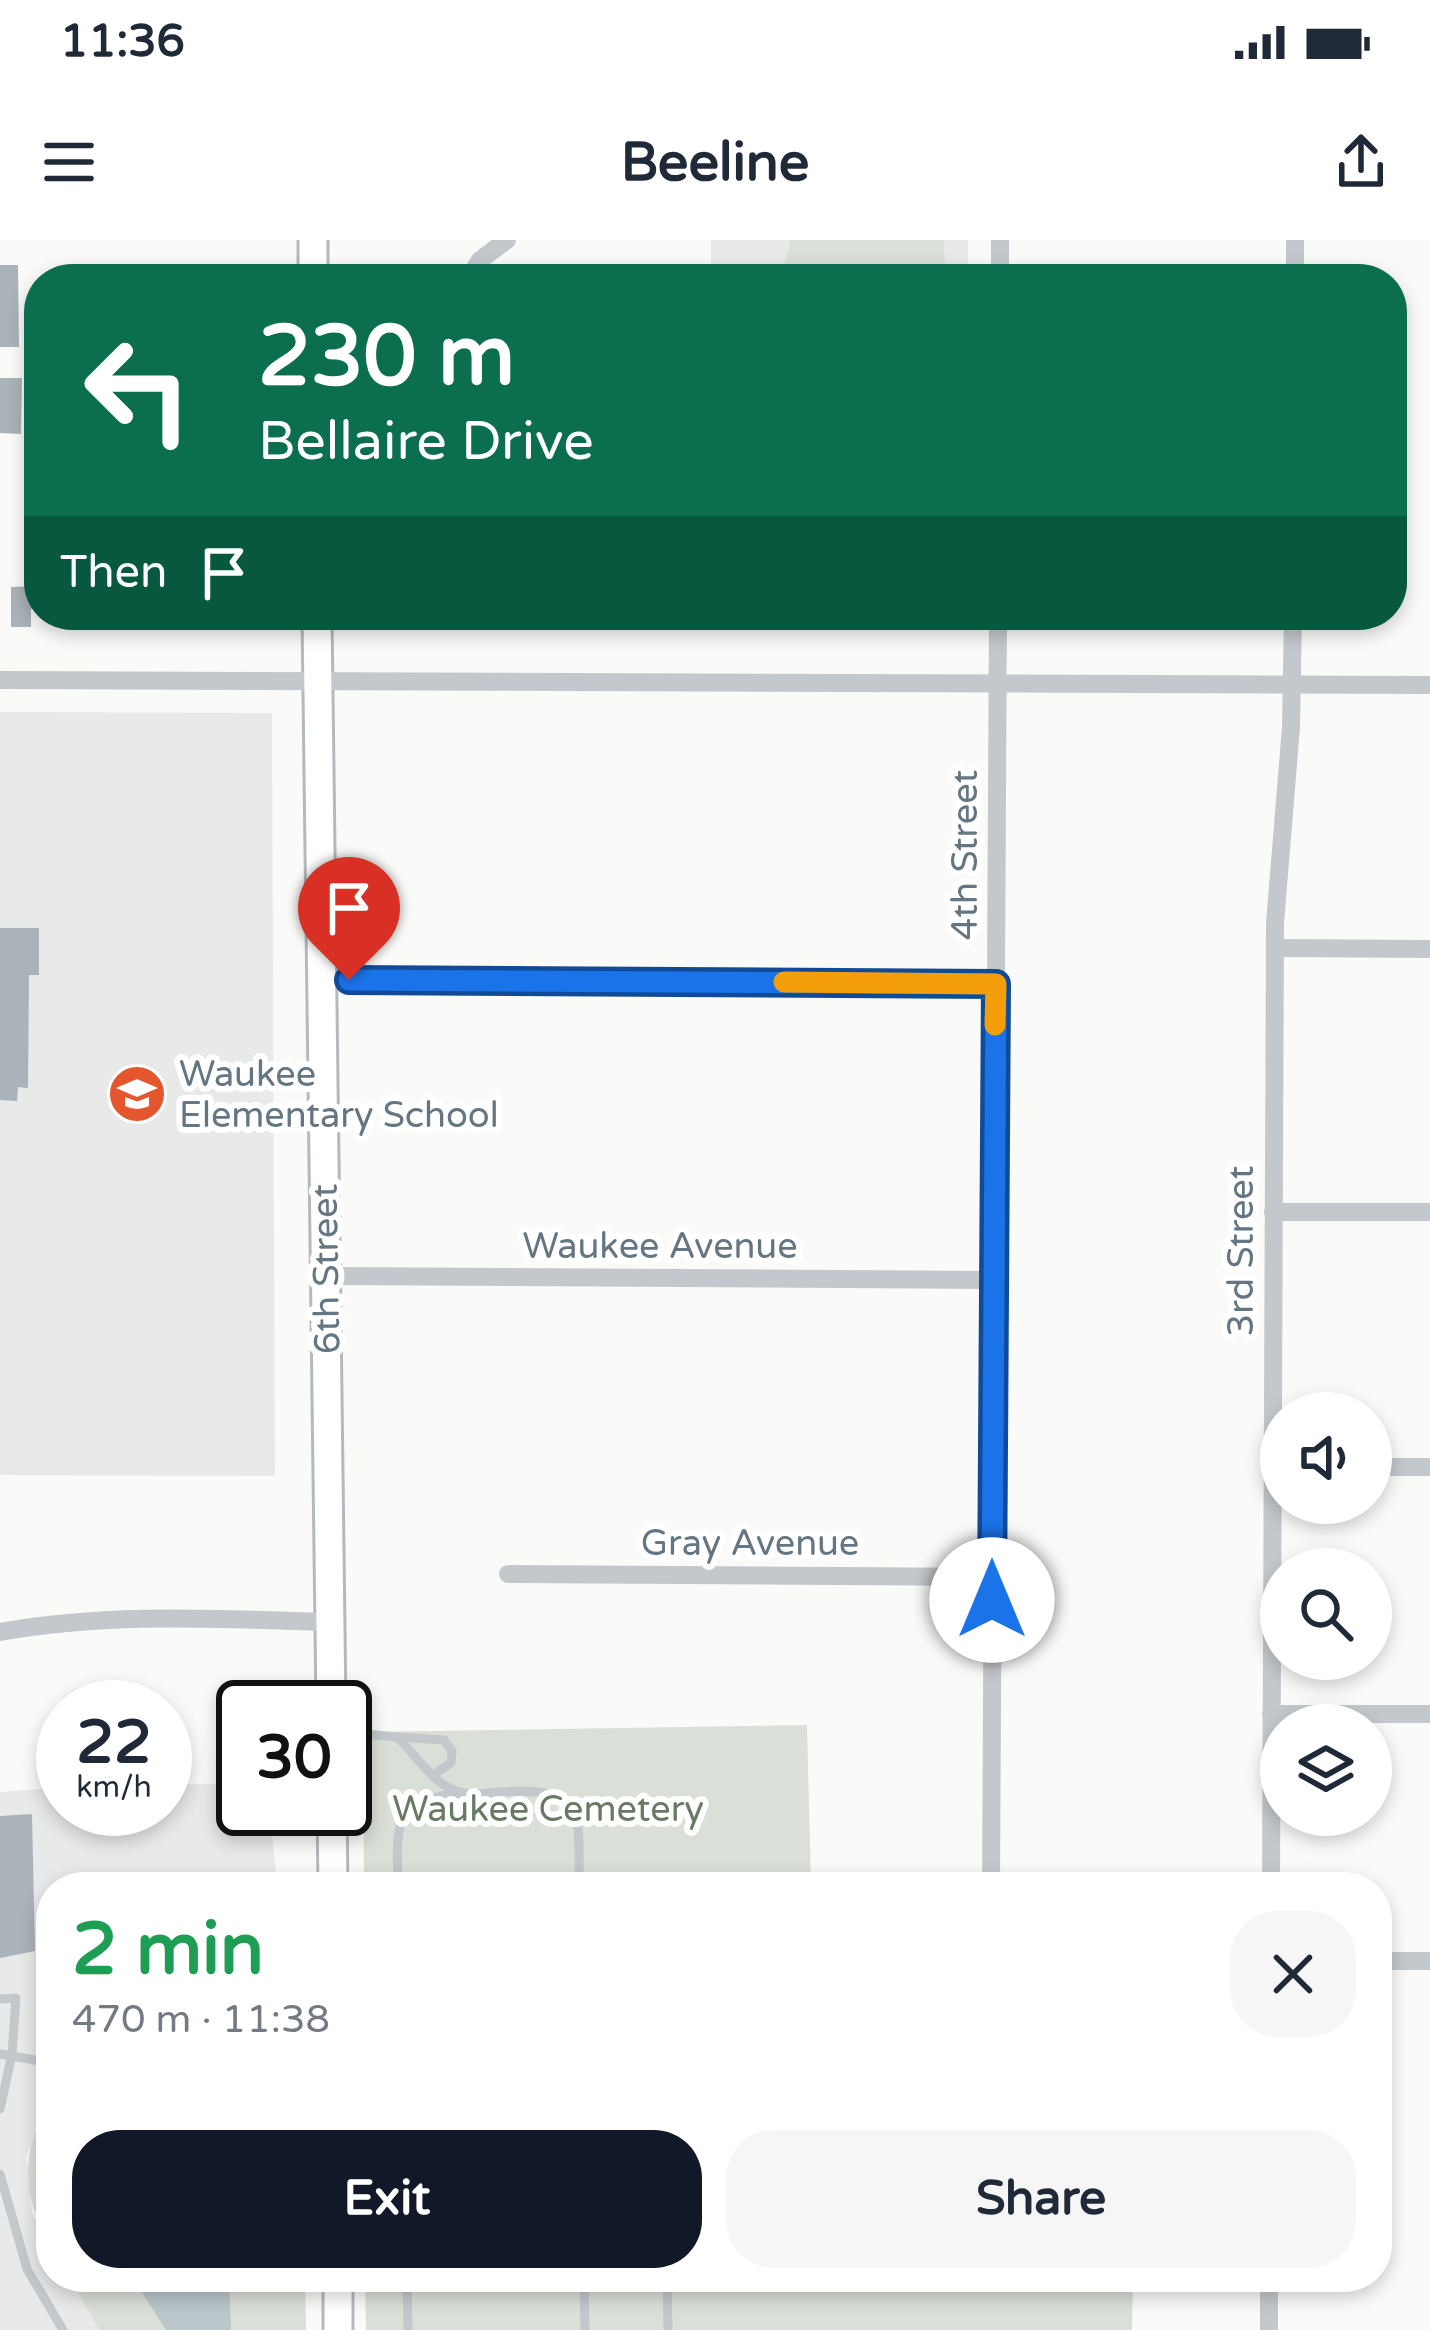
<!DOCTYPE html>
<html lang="en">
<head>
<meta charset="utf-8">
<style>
  :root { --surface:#fff; --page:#f6f6f7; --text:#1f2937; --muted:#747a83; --accent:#111827 }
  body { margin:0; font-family:"Varela Round",sans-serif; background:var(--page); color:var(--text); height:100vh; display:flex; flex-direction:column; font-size:45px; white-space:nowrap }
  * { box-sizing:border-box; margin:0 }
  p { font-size:39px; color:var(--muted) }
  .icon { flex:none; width:66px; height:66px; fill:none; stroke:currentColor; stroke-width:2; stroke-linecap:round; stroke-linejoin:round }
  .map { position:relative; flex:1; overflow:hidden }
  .side { position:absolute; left:36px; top:1632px; width:1356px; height:420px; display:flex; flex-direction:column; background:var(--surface); border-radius:48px; box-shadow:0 6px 18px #0003 }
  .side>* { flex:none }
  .hud { position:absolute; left:24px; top:24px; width:1383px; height:366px; border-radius:48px; box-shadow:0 6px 18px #0003; background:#0b6e4f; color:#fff; overflow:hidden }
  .fabs { position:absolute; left:1260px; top:1152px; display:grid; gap:24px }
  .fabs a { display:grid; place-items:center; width:132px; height:132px; border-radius:50%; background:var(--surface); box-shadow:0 6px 18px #0003; font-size:60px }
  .speed { position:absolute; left:36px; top:1440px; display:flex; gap:24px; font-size:60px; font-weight:700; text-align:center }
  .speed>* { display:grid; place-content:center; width:156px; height:156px; border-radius:50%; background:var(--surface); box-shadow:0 6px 18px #0003; line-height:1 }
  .speed small { font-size:30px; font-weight:400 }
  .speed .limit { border:6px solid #111; border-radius:18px; background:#fff; color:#111 }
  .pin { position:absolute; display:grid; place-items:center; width:102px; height:102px; color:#fff; margin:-123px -51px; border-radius:50% 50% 50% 0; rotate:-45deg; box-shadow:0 0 12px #0007 }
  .pin .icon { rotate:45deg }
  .me { position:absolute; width:132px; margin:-66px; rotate:0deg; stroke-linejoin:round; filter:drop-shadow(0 0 9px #0008) }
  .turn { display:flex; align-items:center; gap:42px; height:252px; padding:0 36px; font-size:54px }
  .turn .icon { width:156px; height:156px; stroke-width:2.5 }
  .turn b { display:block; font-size:84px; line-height:102px }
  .then { display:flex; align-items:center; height:114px; padding:0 36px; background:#0003; gap:24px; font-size:45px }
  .round { display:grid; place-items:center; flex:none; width:126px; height:126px; border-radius:48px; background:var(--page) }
  .head { display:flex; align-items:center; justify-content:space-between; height:204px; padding:0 36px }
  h1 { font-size:72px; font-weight:700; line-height:90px; color:#1e9e55 }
  .button { display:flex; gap:24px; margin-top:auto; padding:24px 36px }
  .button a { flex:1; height:138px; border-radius:48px; background:var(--accent); color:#fff; font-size:48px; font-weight:700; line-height:138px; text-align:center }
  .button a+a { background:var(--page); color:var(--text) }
  .status { display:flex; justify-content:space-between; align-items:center; height:84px; padding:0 60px; background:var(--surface); direction:ltr }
  .status svg { height:33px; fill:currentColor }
  header { display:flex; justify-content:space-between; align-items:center; height:156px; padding:0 36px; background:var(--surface); font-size:54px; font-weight:700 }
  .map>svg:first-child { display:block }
</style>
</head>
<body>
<div class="status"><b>11:36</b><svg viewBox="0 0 49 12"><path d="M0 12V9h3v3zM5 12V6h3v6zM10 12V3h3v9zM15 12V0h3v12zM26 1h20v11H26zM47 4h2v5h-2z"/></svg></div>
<header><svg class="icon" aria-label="menu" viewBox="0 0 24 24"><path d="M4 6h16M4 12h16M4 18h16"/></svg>Beeline<svg class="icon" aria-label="share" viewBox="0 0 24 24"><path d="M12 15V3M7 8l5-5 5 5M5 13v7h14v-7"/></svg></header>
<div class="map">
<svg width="1430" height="2090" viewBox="0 0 1430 2090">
  <rect width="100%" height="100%" fill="#fafaf8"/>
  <g fill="#e8e9e9">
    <rect x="711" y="0" width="257" height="39"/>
    <polygon points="0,472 272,473 275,1236 0,1235"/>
    <polygon points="243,1543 243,1569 270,1569 277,1647 51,1647 51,1863 26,1916 32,1973 51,2006 51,2037 69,2037 99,2090 0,2090 0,1552 63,1547 63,1569 165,1569 165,1545"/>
  </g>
  <g fill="#dadfd7">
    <polygon points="791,0 944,0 945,39 780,39"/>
    <polygon points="807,1485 811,1647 364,1647 363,1492"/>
    <path d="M51 1863V2006C22 1955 18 1914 51 1863Z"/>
    <polygon points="69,2037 305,2037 306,2090 99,2090"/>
    <polygon points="365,2037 1133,2037 1132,2090 366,2090"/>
  </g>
  <polygon fill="#bbc7cb" points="132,2037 229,2037 231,2090 166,2090"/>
  <g fill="#aab3b9">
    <polygon points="0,25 18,25 19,107 0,107"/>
    <polygon points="0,138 22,138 21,194 0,193"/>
    <polygon points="39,346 39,369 31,369 31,387 11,387 11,347"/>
    <polygon points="0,688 39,688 39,735 29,735 28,848 18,847 17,861 0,860"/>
    <polygon points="32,1574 35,1711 0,1718 0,1576"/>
  </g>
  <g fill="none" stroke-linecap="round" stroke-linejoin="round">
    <g stroke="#b3babf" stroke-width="33">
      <g id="secondary">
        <polyline points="313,0 313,39"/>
        <polyline points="317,375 331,1467"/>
        <polyline points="332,1569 333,1647"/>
        <polyline points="338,2037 338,2090"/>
      </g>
    </g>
    <g stroke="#c3c8cc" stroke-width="9">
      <path d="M345 1492 397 1497C417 1515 432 1545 460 1552 471 1556 486 1553 498 1552 587 1547 579 1569 579 1647"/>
      <polyline points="397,1497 444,1500 452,1511 451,1523 433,1535"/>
      <path d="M398 1647C397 1589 390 1560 457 1554"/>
      <polyline points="0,1759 16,1758 12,1814 0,1869"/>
      <polyline points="0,1814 51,1823"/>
      <polyline points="0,1934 27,2029 63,2090"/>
      <polyline points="407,2037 408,2090"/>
      <polyline points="584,2037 585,2090"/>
      <polyline points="667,2037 668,2090"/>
    </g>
    <g stroke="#c3c8cc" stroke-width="18">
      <polyline points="468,39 480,20 507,0"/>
      <polyline points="1000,39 1000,0"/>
      <polyline points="1295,39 1295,0"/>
      <polyline points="0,440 1430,445"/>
      <polyline points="1275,708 1430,709"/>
      <polyline points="322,739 996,744"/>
      <polyline points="1273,972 1430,972"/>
      <polyline points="326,1036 994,1040"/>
      <polyline points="1371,1227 1430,1227"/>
      <polyline points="508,1334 992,1337"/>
      <path d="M0 1392C108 1372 220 1379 330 1382"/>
      <polyline points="1271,1474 1430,1474"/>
      <polyline points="991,1647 998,375"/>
      <polyline points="1271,1647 1275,683 1291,487 1293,375"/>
      <polyline points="1377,1721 1430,1721"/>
      <polyline points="1269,2090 1269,2037"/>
    </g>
    <use href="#secondary" stroke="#fff" stroke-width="27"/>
  </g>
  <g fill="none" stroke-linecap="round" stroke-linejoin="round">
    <g stroke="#114b97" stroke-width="30">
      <polyline id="route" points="349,740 996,744 992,1360"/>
    </g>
    <use href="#route" stroke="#1a73e8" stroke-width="21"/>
    <polyline stroke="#f59e0b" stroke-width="21" points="784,742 996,744 995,785"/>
  </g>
  <defs>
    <g id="school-disc" transform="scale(3)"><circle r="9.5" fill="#e4572e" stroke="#fff"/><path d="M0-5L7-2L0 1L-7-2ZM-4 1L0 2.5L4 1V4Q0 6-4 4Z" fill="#fff"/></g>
  </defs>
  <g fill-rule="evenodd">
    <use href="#school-disc" x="137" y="854"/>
  </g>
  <g text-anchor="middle" stroke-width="12" stroke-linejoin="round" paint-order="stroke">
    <g font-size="36" fill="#657683" stroke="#fff">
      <text transform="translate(964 615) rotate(-90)" y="13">4th Street</text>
      <text x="660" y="1018">Waukee Avenue</text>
      <text transform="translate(1240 1011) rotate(-90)" y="13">3rd Street</text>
      <text transform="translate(325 1029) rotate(-91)" y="13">6th Street</text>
      <text x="750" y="1315">Gray Avenue</text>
    </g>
    <g font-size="36" fill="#657683" stroke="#fff" text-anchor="start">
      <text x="179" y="846">Waukee<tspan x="179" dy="41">Elementary School</tspan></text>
    </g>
    <g font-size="36" fill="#687a64" stroke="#fff">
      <text x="548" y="1581">Waukee Cemetery</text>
    </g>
  </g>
</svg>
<div class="fabs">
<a><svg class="icon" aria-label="sound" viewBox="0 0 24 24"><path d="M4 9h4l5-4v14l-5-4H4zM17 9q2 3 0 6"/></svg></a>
<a><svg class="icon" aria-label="search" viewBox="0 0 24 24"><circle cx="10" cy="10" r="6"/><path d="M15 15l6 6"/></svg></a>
<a><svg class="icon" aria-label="layers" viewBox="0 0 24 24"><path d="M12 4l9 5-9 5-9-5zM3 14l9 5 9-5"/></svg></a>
</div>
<div class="speed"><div>22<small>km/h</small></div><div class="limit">30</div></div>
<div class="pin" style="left:349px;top:740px;background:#d93025"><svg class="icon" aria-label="arrive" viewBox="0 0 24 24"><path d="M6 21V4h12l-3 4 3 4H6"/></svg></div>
<svg class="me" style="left:992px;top:1360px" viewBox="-20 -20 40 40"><circle r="19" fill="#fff"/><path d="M0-13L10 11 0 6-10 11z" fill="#1a73e8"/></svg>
<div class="hud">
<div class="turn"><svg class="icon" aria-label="left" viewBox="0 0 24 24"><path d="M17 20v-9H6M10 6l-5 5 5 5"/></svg><div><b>230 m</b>Bellaire Drive</div></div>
<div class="then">Then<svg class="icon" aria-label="arrive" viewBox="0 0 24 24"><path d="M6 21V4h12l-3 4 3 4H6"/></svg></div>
</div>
<section class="side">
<div class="head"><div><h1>2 min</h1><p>470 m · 11:38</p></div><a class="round"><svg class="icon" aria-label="close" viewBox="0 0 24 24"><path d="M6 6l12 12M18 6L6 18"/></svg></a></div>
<div class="button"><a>Exit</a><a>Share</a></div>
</section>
</div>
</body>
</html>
